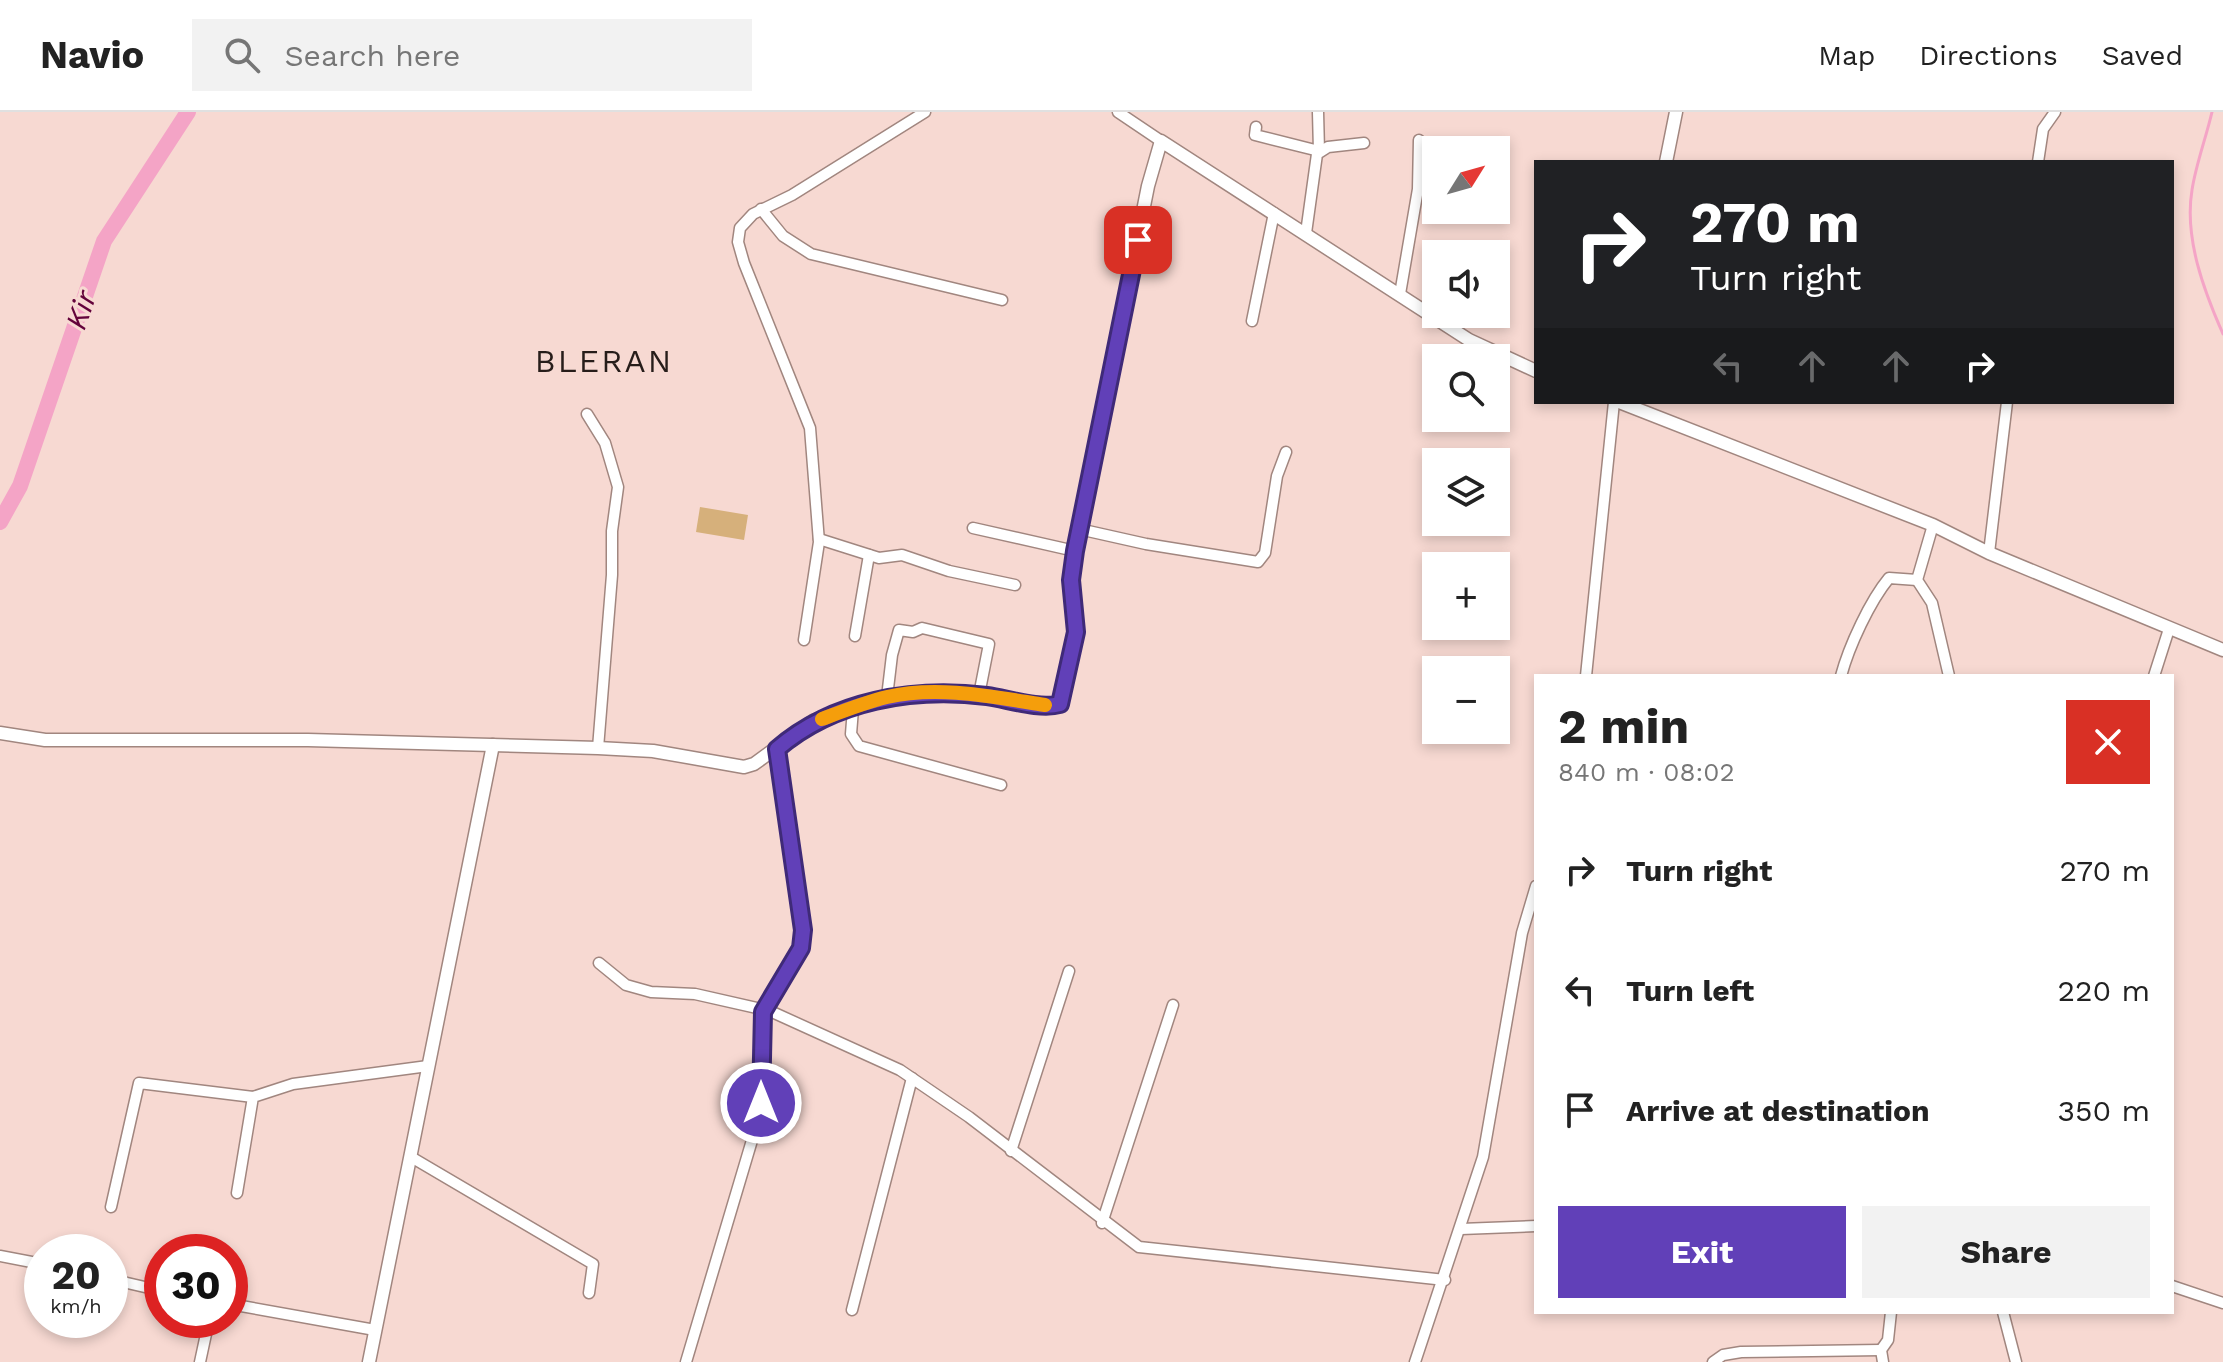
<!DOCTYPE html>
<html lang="en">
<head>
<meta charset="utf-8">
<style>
  :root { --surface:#fff; --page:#f2f2f2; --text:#222; --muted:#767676; --line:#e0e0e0; --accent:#6140b8 }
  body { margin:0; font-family:"Work Sans",sans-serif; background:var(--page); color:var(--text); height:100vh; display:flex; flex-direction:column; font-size:30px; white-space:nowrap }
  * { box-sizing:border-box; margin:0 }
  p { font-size:26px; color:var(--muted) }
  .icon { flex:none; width:44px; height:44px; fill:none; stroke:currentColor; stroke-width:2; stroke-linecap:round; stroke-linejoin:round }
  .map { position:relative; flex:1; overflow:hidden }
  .panel { position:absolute; left:1534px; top:562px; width:640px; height:640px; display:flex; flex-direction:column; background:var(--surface); border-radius:0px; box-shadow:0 4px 12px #0003 }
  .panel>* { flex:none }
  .banner { position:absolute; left:1534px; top:48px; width:640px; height:244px; border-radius:0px; box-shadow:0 4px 12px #0003; background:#202124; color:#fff; overflow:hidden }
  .needle { width:52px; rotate:53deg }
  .tools { position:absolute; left:1422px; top:24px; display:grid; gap:16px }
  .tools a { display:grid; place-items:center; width:88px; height:88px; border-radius:0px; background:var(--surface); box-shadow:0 4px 12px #0003; font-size:40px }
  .speed { position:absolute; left:24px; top:1122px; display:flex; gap:16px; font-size:40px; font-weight:700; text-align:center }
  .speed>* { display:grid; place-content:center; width:104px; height:104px; border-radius:50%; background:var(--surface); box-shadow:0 4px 12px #0003; line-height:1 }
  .speed small { font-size:20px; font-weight:400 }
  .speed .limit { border:12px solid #d22; background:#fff; color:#111 }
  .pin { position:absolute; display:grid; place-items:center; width:68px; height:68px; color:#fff; margin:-34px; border-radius:16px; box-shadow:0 4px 12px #0006 }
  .me { position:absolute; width:88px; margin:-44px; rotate:0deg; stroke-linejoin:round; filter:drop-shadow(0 0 6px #0008) }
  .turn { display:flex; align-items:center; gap:28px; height:168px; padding:0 24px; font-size:36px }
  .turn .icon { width:104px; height:104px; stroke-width:2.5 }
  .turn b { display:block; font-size:56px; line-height:68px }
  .lanes { display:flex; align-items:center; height:76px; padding:0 24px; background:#0003; justify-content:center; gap:40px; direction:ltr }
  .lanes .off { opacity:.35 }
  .round { display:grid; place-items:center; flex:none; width:84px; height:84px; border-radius:0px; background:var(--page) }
  .head { display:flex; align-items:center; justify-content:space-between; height:136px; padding:0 24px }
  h1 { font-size:48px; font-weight:700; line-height:60px }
  .cta { display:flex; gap:16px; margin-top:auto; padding:16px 24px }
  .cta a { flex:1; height:92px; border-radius:0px; background:var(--accent); color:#fff; font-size:32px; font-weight:700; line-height:92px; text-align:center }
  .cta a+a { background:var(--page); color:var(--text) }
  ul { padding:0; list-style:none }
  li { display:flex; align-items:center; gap:24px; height:120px; padding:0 24px }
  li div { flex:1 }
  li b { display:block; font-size:30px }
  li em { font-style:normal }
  header { display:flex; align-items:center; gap:48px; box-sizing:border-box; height:112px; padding:0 40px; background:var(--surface); border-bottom:2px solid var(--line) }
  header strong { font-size:38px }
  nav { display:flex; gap:44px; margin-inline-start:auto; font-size:28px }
  .search { width:560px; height:72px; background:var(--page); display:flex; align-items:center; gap:20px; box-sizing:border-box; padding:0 28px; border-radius:0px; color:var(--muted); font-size:30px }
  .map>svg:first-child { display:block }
</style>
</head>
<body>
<header>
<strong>Navio</strong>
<div class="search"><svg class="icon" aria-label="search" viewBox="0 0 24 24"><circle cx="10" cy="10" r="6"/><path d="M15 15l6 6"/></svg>Search here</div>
<nav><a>Map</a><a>Directions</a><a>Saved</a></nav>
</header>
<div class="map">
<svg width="2223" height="1250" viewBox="0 0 2223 1250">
  <rect width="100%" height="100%" fill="#f7d9d2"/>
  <polygon fill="#d6b07b" points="700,395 748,403 744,428 696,420"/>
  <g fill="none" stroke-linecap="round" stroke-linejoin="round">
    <path stroke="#f4a4c6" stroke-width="3" d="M2212 0C2206 26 2196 52 2192 78 2184 126 2204 179 2223 222"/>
    <polyline stroke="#f4a4c6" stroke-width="16" points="0,410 20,374 104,129 188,0"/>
    <g stroke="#a1867f" stroke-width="13">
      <g id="minor">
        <polyline points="1118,0 1161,29"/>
        <polyline points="1256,15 1255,23 1319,39 1318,0"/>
        <polyline points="2038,50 2043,17 2055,0"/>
        <polyline points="761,97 783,124 811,142 1002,188"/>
        <polyline points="1306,121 1317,42 1328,35 1364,31"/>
        <polyline points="1400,182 1418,77 1419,28"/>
        <polyline points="1252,209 1274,101"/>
        <polyline points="587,302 605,331 618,375 612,419 612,463 598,636"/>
        <polyline points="1933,413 1917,468 1932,491 1949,564"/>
        <polyline points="973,416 1075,439"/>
        <polyline points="1079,417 1146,432 1258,450 1265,441 1277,364 1286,340"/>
        <polyline points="819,427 879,446 902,443 949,459 1015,473"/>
        <polyline points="1989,441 2007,290"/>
        <polyline points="855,524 869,443"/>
        <polyline points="804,528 819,430 810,316 744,151 738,130 740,116 753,102 792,83 925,0"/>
        <polyline points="1586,564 1614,290"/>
        <path d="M1841 564C1849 534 1870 489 1889 466L1917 468"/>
        <polyline points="2154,564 2169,517"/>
        <polyline points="887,585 892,543 899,518 913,520 922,516 989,532 979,583"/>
        <polyline points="853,597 851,622 859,634 1001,673"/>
        <polyline points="599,851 626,873 651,880 695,882 770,899 900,958 969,1005 1139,1135 1445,1168"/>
        <polyline points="1011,1039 1069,859"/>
        <polyline points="411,1045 593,1152 589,1181"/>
        <polyline points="237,1081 253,985 293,972 428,954"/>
        <polyline points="111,1095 139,971 253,985"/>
        <polyline points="1102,1111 1173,893"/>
        <polyline points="1461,1117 1536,1114"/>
        <polyline points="0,1144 42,1152"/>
        <polyline points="110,1167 162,1179"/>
        <polyline points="2172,1174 2223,1191"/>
        <polyline points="230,1192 375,1218"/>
        <polyline points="852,1198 912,966"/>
        <polyline points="2003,1200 2016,1250"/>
        <polyline points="200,1250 209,1208"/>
        <polyline points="686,1250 758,1008 763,900 801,836 801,799 777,637"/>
        <polyline points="1415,1250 1483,1045 1522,821 1536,774"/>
        <polyline points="1713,1250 1723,1243 1741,1240 1881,1238"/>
        <polyline points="1883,1250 1881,1238 1888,1228 1891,1200"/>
      </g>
    </g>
    <g stroke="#a1867f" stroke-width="15">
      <g id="tertiary">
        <polyline points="1666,50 1676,0"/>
        <polyline points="1619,290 1933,413 1989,441 2223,538"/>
        <polyline points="0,621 45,628 308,628 598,636 653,639 744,655 754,652 813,609 887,585 964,582 1058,594 1076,520 1071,468 1075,439 1148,74 1161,29 1469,228 1536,259"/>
        <polyline points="369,1250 493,633"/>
      </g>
    </g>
    <use href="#minor" stroke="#fff" stroke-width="10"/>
    <use href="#tertiary" stroke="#fff" stroke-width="12"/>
  </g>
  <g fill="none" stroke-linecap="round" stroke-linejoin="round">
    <g stroke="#3f2a78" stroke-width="20">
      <path id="route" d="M761 991 763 900 801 836 803 818 777 637C834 588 913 575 987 584 1008 587 1040 598 1060 592L1076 520 1071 468 1075 439 1138 128"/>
    </g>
    <use href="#route" stroke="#6140b8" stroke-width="14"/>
    <path stroke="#f59e0b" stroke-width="14" d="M822 607C843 599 866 590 887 585 938 573 994 585 1045 593"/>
  </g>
  <g text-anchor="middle" stroke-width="6" stroke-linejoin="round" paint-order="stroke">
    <g font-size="30" font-style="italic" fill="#63033b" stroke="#f7d9d2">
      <text transform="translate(81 198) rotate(-71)" y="10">Kir</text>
    </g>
    <g font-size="32" letter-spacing="2" fill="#271d1a" stroke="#f7d9d2">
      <text x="604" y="260">BLERAN</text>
    </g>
  </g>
</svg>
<div class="tools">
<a><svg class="needle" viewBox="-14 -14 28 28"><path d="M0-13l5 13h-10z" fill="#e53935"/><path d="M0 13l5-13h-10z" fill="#767676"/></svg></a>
<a><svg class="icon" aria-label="sound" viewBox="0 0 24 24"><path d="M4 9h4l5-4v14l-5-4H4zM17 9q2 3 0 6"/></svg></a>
<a><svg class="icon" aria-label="search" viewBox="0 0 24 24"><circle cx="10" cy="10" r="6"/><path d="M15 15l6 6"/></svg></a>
<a><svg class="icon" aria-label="layers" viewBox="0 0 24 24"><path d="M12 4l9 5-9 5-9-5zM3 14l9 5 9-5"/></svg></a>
<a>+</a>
<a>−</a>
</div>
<div class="speed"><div>20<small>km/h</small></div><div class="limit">30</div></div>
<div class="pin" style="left:1138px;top:128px;background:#d93025"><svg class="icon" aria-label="arrive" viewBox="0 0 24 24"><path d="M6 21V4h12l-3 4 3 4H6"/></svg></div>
<svg class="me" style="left:761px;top:991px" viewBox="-20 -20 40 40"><circle r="17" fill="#6140b8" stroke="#fff" stroke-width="3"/><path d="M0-11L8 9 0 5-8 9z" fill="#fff"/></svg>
<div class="banner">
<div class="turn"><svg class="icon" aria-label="right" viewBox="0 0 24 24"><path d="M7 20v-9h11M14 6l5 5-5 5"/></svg><div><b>270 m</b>Turn right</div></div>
<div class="lanes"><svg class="icon off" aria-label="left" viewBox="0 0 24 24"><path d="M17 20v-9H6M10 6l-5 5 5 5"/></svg><svg class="icon off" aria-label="ahead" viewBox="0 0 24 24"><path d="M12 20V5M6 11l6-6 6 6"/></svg><svg class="icon off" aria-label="ahead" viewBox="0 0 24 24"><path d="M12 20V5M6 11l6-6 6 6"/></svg><svg class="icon" aria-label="right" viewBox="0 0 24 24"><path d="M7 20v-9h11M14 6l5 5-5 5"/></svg></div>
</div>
<section class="panel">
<div class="head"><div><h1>2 min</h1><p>840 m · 08:02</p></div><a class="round" style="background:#d93025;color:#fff"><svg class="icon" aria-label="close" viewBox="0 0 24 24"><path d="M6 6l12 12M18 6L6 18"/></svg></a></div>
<ul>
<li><svg class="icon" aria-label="right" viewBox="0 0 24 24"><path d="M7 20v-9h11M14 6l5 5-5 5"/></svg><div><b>Turn right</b></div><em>270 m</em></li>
<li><svg class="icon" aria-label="left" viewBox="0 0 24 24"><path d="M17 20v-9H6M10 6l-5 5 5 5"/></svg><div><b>Turn left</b></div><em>220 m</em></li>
<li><svg class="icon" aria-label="arrive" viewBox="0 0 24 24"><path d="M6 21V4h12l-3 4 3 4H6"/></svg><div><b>Arrive at destination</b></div><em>350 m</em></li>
</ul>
<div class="cta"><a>Exit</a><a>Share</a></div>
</section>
</div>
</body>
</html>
